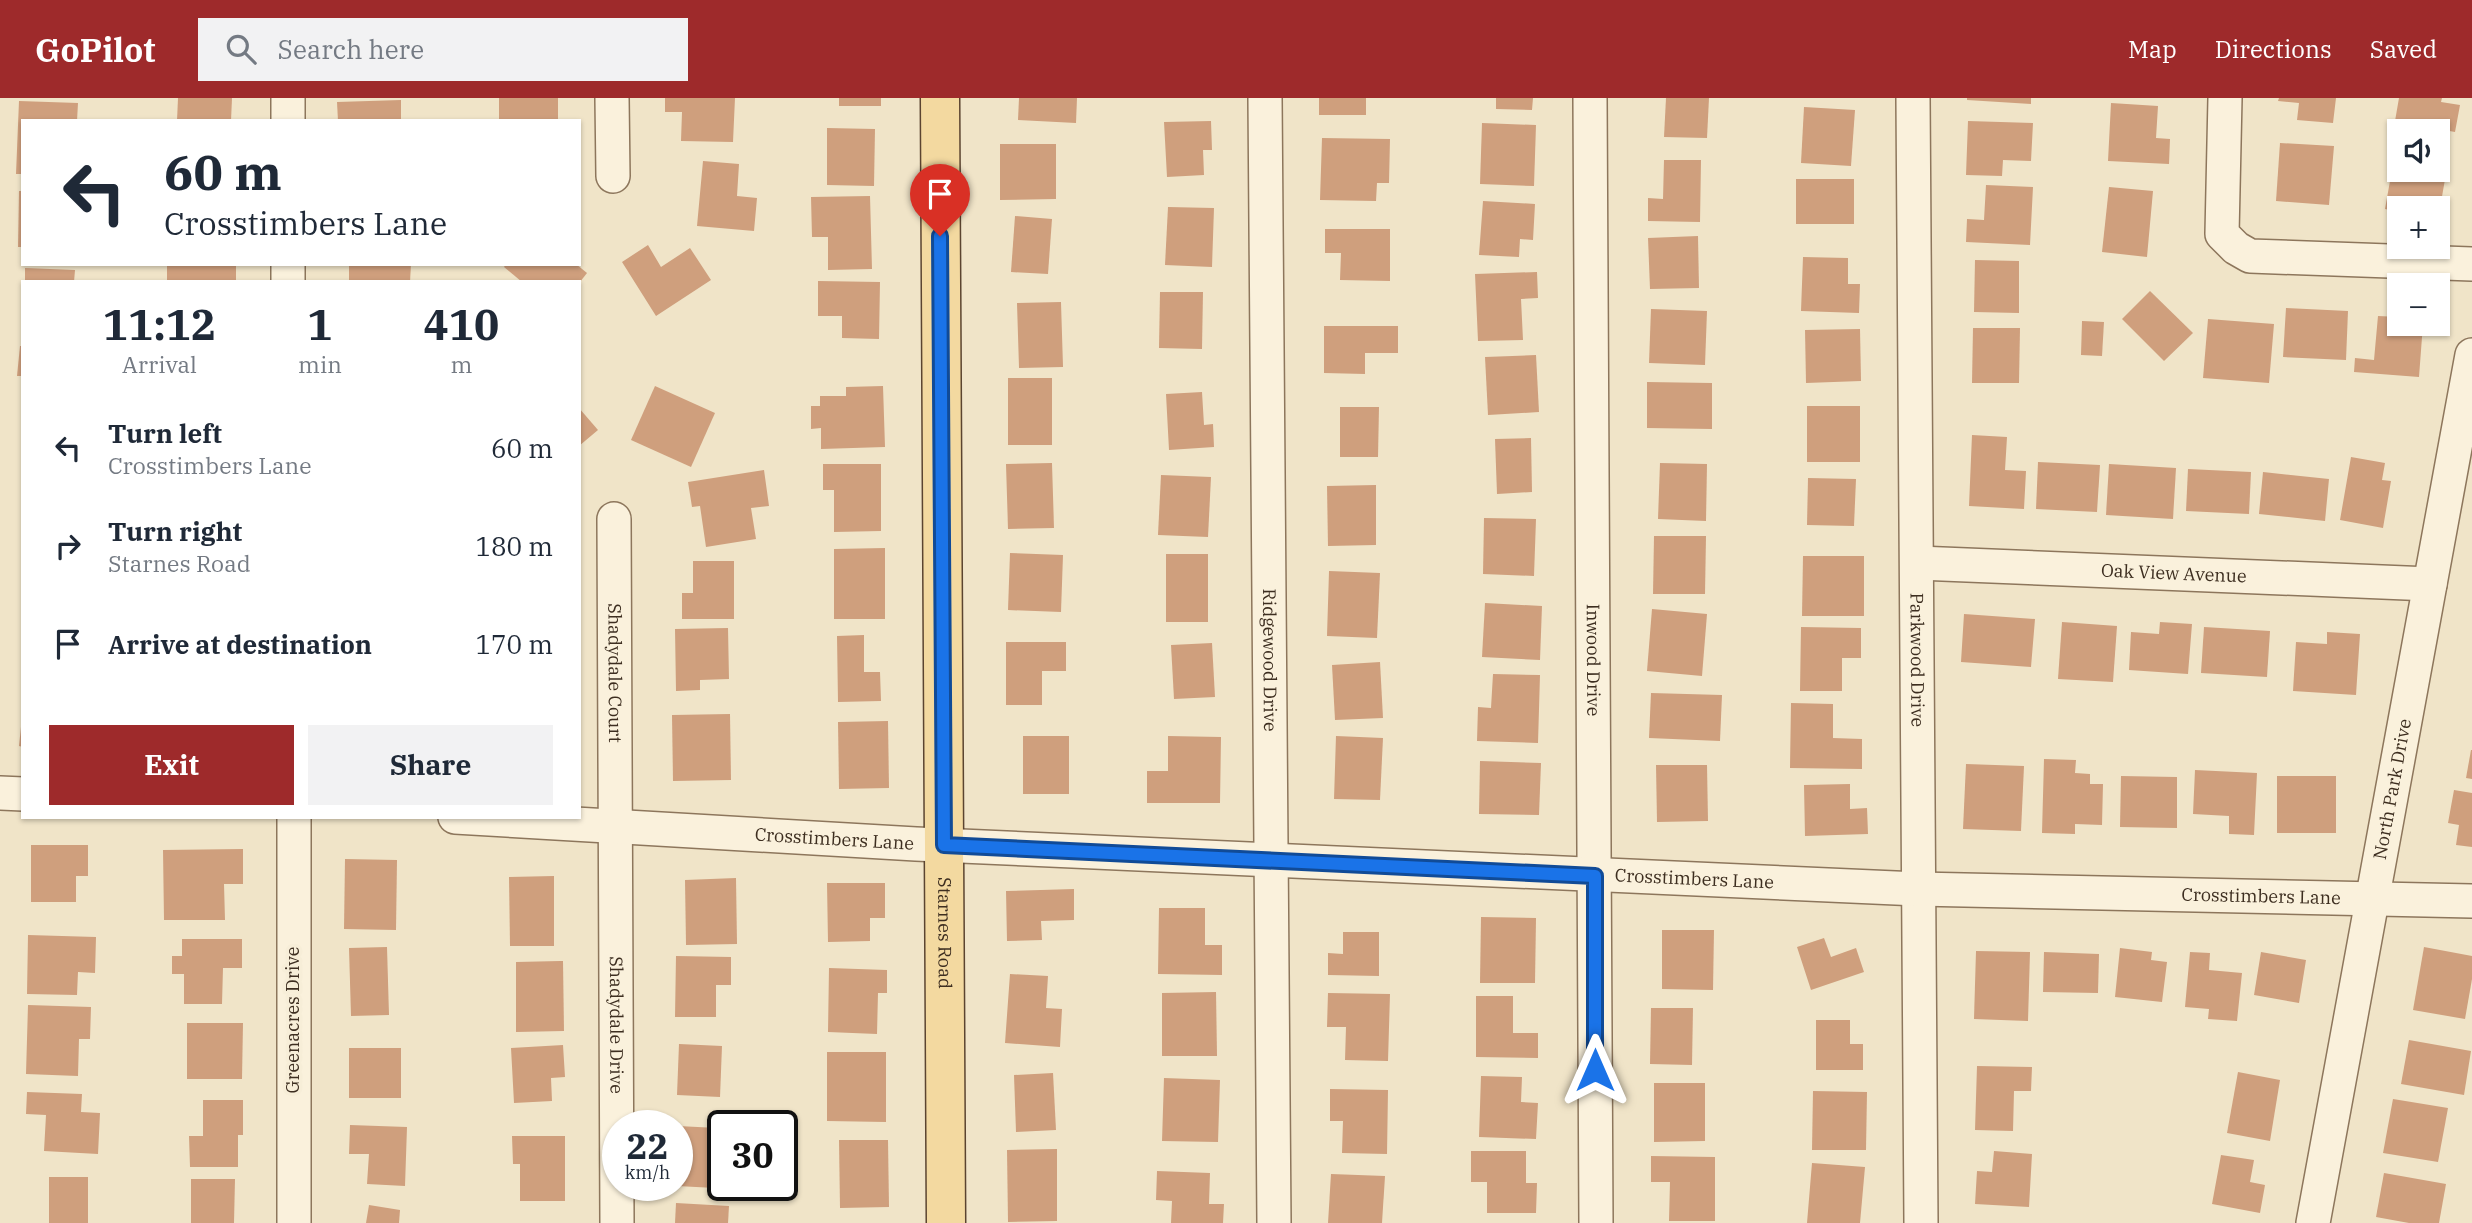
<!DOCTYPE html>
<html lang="en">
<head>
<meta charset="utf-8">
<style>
  :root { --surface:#fff; --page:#f2f2f3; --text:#1f2937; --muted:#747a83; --accent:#9e2a2b }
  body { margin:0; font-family:"IBM Plex Serif",serif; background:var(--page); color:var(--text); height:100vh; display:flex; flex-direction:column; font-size:26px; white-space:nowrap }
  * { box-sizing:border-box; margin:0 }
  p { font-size:23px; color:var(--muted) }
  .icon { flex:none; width:38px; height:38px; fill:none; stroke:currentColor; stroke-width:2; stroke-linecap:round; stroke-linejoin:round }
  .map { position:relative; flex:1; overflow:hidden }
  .details { position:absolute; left:21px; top:182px; width:560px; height:539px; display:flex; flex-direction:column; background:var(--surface); border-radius:0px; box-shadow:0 2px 5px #0004 }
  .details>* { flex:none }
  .banner { position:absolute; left:21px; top:21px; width:560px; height:147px; border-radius:0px; box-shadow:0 2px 5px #0004; background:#fff; color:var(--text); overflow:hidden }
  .fabs { position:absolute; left:2387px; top:21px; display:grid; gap:14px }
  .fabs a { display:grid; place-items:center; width:63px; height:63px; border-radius:0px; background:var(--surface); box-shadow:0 2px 5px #0004; font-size:35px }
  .speed { position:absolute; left:602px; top:1012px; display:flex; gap:14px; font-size:35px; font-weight:700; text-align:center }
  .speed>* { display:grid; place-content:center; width:91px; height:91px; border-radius:50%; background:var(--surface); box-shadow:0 2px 5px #0004; line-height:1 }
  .speed small { font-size:18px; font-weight:400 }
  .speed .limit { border:4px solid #111; border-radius:10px; background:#fff; color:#111 }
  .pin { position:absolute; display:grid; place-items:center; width:60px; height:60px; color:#fff; margin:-72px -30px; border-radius:50% 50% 50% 0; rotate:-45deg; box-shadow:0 0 7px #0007 }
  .pin .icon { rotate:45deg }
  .me { position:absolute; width:77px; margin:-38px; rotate:0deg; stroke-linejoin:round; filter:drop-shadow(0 0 5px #0008) }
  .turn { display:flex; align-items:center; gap:24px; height:147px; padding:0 28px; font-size:32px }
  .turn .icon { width:91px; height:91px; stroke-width:2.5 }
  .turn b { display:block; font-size:49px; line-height:60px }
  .eta { display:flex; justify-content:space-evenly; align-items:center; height:119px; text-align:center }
  .eta b { font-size:42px; font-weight:800; line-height:49px }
  .action { display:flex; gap:14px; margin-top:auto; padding:14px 28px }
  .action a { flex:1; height:80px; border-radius:0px; background:var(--accent); color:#fff; font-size:28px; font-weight:800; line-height:80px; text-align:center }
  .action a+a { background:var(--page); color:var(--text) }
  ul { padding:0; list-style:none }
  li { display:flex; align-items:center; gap:21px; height:98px; padding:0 28px }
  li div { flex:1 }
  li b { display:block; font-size:26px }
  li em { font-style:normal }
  header { display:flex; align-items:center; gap:42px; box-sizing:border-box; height:98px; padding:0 35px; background:var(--accent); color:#fff }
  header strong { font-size:33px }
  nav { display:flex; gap:38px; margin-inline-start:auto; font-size:24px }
  .search { width:490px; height:63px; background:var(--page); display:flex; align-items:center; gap:18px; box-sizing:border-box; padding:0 24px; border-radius:0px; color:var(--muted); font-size:26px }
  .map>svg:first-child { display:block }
</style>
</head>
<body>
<header>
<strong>GoPilot</strong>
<div class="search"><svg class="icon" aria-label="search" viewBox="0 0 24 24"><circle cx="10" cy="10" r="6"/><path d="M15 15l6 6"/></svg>Search here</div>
<nav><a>Map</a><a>Directions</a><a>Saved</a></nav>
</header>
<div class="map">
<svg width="2472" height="1125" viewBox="0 0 2472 1125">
  <rect width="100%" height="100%" fill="#f0e4c8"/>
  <g fill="#cf9f7d">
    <polygon points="178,0 232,0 231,23 177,23"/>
    <rect x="499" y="0" width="59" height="23"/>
    <polygon points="665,0 735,0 733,44 681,43 682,14 665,14"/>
    <rect x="839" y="0" width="42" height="8"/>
    <polygon points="1019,0 1077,0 1076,25 1018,22"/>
    <rect x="1319" y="0" width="47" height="17"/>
    <polygon points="1496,0 1533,0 1532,12 1496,11"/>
    <polygon points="1666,0 1709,0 1707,40 1664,39"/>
    <polygon points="1967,0 2031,0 2031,6 1967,2"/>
    <polygon points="2279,0 2336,0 2333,25 2297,22 2299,5 2278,3"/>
    <polygon points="2399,0 2442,0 2441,4 2460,7 2455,34 2395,23"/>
    <polygon points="401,2 401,23 338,23 337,4"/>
    <polygon points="19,3 78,5 77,23 23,23 23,76 16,76"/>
    <polygon points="2111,5 2158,8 2156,40 2170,41 2169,66 2108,63"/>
    <polygon points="1804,9 1855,12 1851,68 1801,65"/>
    <polygon points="1211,23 1212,52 1203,52 1204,77 1167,79 1164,24"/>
    <polygon points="1968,23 2033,25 2031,63 2003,62 2002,78 1966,77"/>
    <polygon points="1482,25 1536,27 1534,88 1480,86"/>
    <polygon points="827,30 875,31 874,88 827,87"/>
    <polygon points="1322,40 1390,41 1389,85 1377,85 1376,103 1320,102"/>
    <polygon points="2280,45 2334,48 2329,107 2276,103"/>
    <polygon points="1000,46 1056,46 1056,101 1000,102"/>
    <polygon points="2395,55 2399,56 2399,72 2438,72 2438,62 2448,64 2440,110 2399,110 2399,114 2385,111"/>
    <polygon points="1664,62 1701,62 1700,124 1648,123 1648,100 1663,101"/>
    <polygon points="703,63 739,66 737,98 757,100 754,133 697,128"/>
    <rect x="1796" y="81" width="58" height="45"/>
    <polygon points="1986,87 2033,89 2030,147 1966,144 1967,121 1984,122"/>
    <polygon points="2109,89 2153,93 2147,159 2102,154"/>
    <polygon points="19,93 23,93 23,149 18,149"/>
    <polygon points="870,98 872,171 828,172 828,139 812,139 811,99"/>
    <polygon points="1483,103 1535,106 1533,142 1520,141 1519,159 1479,157"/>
    <polygon points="1168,109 1214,110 1212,169 1165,167"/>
    <polygon points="1015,118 1052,121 1048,176 1011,174"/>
    <polygon points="1325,131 1390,131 1390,183 1340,182 1341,155 1325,155"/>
    <polygon points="1698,138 1699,190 1650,191 1648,140"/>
    <polygon points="648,147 661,169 690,150 711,182 656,218 622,164"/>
    <polygon points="1803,159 1848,160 1848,186 1860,186 1859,215 1801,213"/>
    <polygon points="1975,162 2019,163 2019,215 1974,214"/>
    <rect x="167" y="166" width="69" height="18"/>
    <polygon points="349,166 411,166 410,184 349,184"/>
    <polygon points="506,166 576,166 587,175 580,184 522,184 504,169"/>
    <polygon points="25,170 75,172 74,184 25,184"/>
    <polygon points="1537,174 1538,200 1521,201 1523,242 1478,243 1475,176"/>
    <polygon points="818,183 880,184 879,241 842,240 842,218 818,218"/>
    <polygon points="2150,193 2193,235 2164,263 2122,221"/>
    <polygon points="1160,194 1203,194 1202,251 1159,250"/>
    <polygon points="1061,204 1063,269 1019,270 1017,205"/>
    <polygon points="2286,210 2348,213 2346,262 2283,259"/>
    <polygon points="1651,211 1707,213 1705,267 1649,265"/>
    <polygon points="2378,218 2399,219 2399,226 2423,226 2419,279 2354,274 2355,260 2374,262"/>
    <polygon points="2208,221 2274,226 2269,285 2203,280"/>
    <polygon points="2082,223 2104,224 2102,258 2081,257"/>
    <polygon points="1324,228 1398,228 1398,255 1365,255 1365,276 1324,275"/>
    <polygon points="1973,230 2020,230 2019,285 1972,285"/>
    <polygon points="1860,231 1861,283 1806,285 1805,232"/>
    <polygon points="20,248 23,248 23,278 17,278"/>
    <polygon points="1536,257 1539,314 1488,317 1485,259"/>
    <rect x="1008" y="280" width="44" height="67"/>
    <polygon points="1647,284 1712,285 1712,331 1647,330"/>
    <polygon points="655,288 715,315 691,369 631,342"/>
    <polygon points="883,288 885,349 821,351 821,330 811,331 811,308 820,308 820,298 846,298 846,289"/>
    <polygon points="1202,294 1204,327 1213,326 1214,349 1169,352 1166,296"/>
    <rect x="1807" y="308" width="53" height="56"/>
    <polygon points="1340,309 1379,309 1378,359 1340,359"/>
    <polygon points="579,310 598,332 579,348"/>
    <polygon points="1972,337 2007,339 2005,372 2026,373 2024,411 1969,408"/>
    <polygon points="1531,340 1532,394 1497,396 1495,341"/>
    <polygon points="2351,359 2385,365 2382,382 2391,383 2383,430 2340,422"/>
    <polygon points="2038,364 2100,367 2097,414 2036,411"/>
    <polygon points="1052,365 1054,430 1008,431 1006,366"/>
    <polygon points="1660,365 1707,366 1706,423 1658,421"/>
    <polygon points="823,366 881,366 881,433 834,434 834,392 823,392"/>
    <polygon points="2109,366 2176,370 2173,421 2106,417"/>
    <polygon points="2188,371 2251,374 2249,416 2186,413"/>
    <polygon points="764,372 769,408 751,410 756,441 706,449 700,408 692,409 688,384"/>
    <polygon points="2263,374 2329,381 2325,423 2259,416"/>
    <polygon points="1161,377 1211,379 1208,439 1158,437"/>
    <polygon points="1808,380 1856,381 1854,428 1807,427"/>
    <polygon points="1376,387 1376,447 1328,448 1327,388"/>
    <polygon points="1484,420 1536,421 1534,478 1483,476"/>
    <polygon points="1654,438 1706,438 1705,496 1653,496"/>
    <polygon points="885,450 885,521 834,521 834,451"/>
    <polygon points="1010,455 1063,457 1061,514 1008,512"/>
    <rect x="1166" y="456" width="42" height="68"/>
    <polygon points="1803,458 1864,458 1864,518 1802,518"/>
    <polygon points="693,463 734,463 734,521 682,521 682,495 693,495"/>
    <polygon points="1329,473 1380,475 1377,540 1327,538"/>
    <polygon points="1485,505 1542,508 1540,562 1482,559"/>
    <polygon points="1652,511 1707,516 1702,578 1647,573"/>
    <polygon points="1964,516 2035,521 2031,569 1961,564"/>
    <polygon points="2062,524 2117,528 2113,584 2058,581"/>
    <polygon points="2160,524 2192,526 2188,576 2129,572 2131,534 2159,536"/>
    <polygon points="1801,529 1861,530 1861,560 1842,560 1842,593 1800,593"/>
    <polygon points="2204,529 2270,533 2267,579 2201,575"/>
    <polygon points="728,530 729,581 700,582 700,592 676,593 675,531"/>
    <polygon points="2327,534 2360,536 2356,597 2293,593 2296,544 2327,546"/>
    <polygon points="864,537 864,574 880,574 881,603 838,604 837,538"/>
    <polygon points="1006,544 1066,544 1066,573 1042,573 1042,607 1006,607"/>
    <polygon points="1212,545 1215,599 1174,601 1171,547"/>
    <polygon points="1380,564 1383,620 1335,622 1332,567"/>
    <polygon points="1493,576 1540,577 1538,645 1477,643 1478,609 1491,610"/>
    <polygon points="1651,595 1722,597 1720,643 1649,640"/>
    <polygon points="1791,605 1833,606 1833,640 1862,641 1862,671 1790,670"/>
    <polygon points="730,616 731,682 673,683 672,617"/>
    <polygon points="888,623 889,690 839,691 838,624"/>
    <polygon points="21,629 23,630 23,649 19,648"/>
    <rect x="1023" y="638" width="46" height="58"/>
    <polygon points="1168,638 1221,639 1220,705 1147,705 1147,673 1168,673"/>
    <polygon points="1336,638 1383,640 1380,702 1334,701"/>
    <polygon points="2471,652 2472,652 2472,681 2466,680"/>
    <polygon points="2044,661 2076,662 2075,675 2090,676 2090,686 2103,686 2102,727 2075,726 2075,736 2042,735"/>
    <polygon points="1480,663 1541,665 1539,717 1479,716"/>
    <polygon points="1966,666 2024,668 2021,733 1963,731"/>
    <polygon points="1656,667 1707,667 1708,723 1657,724"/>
    <polygon points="2195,672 2257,675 2254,737 2229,736 2229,718 2193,716"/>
    <polygon points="2121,678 2177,679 2177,730 2120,729"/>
    <rect x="2277" y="678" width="59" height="57"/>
    <polygon points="1850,686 1850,711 1867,710 1868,736 1805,738 1804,687"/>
    <polygon points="2454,692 2472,695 2472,749 2456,747 2459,727 2448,725"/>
    <polygon points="31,747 88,747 88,778 76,778 76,804 31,804"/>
    <polygon points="243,751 243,786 224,786 225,822 164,822 163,752"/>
    <polygon points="345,761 397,762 396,832 344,831"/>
    <polygon points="554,778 554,848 510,848 509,779"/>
    <polygon points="736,780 737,846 686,847 685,782"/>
    <polygon points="827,785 885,785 885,820 870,820 870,843 828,844"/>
    <polygon points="1074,791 1074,822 1041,823 1042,842 1007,843 1006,793"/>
    <polygon points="1159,810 1205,810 1205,847 1222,847 1222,877 1158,876"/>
    <polygon points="1481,819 1536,820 1535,885 1480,885"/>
    <polygon points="1662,832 1714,832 1713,892 1662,891"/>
    <polygon points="1343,834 1379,834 1379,878 1328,877 1328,855 1343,856"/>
    <polygon points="28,837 96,839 95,875 78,874 77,897 27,896"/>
    <polygon points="1824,840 1831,859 1856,850 1864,874 1811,892 1797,849"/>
    <polygon points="182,841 242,841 242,870 223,870 222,906 184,906 184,876 172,876 172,858 182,858"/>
    <polygon points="387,849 389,917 351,918 349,850"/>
    <polygon points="2424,849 2472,858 2472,881 2465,921 2413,912"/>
    <polygon points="2120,850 2152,854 2151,862 2167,864 2162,904 2115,899"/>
    <polygon points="1976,853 2030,854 2028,923 1974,921"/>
    <polygon points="2044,854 2099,856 2098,895 2043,894"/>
    <polygon points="2190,854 2210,855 2209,872 2242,875 2237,923 2208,921 2209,911 2185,909"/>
    <polygon points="2261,854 2306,862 2299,905 2254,897"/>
    <polygon points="676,858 731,859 731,887 716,887 716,919 675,919"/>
    <polygon points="560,863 563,863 564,933 516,934 516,864"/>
    <polygon points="829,870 887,872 887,895 878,895 877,936 828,934"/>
    <polygon points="1010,876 1048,878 1046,910 1062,911 1060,949 1005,945"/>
    <polygon points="1216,894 1217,958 1162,958 1162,895"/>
    <polygon points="1328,895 1390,896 1388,963 1345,962 1346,929 1327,929"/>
    <polygon points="1476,898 1513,898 1513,935 1538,935 1538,960 1476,959"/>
    <polygon points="28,907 91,909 90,941 79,941 78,978 26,976"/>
    <polygon points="1651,910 1693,910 1692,967 1650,966"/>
    <polygon points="1816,922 1850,922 1850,946 1863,946 1863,972 1816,972"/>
    <polygon points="187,925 243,925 242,981 187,981"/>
    <polygon points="2409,942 2471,953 2464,997 2401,986"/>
    <polygon points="679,946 722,948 720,999 677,997"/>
    <polygon points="563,947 565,979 551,980 552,1003 514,1005 511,950"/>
    <rect x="349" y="950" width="52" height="50"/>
    <polygon points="827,954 886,954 886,1024 827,1023"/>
    <polygon points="1977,968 2032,969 2031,993 2014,993 2013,1033 1975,1032"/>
    <polygon points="2238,974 2280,982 2270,1043 2227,1035"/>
    <polygon points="1053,975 1056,1032 1016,1034 1014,977"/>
    <polygon points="1481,978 1522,979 1521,1004 1538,1005 1536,1041 1479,1039"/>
    <polygon points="1164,980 1220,982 1218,1044 1162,1043"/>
    <polygon points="1654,985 1705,985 1705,1043 1654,1044"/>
    <polygon points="1330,991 1388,992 1387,1056 1342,1055 1343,1023 1330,1023"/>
    <polygon points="1813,993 1867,994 1866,1052 1812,1052"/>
    <polygon points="27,994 82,996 81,1014 100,1015 98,1056 44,1053 46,1017 26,1016"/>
    <polygon points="2393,1001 2448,1010 2438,1064 2383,1055"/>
    <polygon points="203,1002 243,1002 243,1037 238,1037 238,1069 190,1069 189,1038 203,1038"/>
    <polygon points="350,1027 407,1029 405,1088 367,1086 369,1056 349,1056"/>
    <polygon points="678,1028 717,1030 715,1090 677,1088"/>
    <polygon points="512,1038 565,1038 565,1103 520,1103 520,1066 513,1066"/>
    <polygon points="839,1042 888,1042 889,1109 840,1110"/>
    <polygon points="1057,1051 1057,1123 1008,1124 1007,1052"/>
    <polygon points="1471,1053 1526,1053 1526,1085 1537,1085 1536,1115 1487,1115 1487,1084 1471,1084"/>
    <polygon points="1994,1053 2032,1056 2029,1109 1975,1106 1977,1073 1992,1074"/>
    <polygon points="2221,1057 2254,1062 2250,1084 2265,1087 2260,1115 2212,1106"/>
    <polygon points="1651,1058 1715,1059 1715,1123 1669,1123 1670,1084 1651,1084"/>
    <polygon points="1812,1065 1865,1069 1860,1125 1807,1125"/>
    <polygon points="1157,1073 1210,1075 1209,1106 1224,1106 1223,1125 1171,1125 1172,1103 1156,1102"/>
    <polygon points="2384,1075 2446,1086 2439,1125 2409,1125 2376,1119"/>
    <polygon points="1331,1076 1385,1078 1382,1125 1328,1125"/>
    <rect x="49" y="1079" width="39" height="46"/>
    <polygon points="191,1081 235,1081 234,1125 191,1125"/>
    <polygon points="676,1105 729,1108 728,1125 675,1125"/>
    <polygon points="369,1107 400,1112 399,1125 366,1125"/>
  </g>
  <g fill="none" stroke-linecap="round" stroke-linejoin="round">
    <g stroke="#8d765c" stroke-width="36">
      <g id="minor">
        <polyline points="612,0 613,78"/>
        <path id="s1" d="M1265 0 1274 1125"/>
        <path id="s2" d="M1590 0 1596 1125"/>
        <path id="s3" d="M1913 0 1921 1125"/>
        <polyline points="2225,0 2222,136 2236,150 2250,158 2472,166"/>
        <polyline points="288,23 288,0"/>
        <polyline points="288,184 288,166"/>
        <path id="s4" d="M614 421 617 1125"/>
        <path id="s5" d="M1918 465 2430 486"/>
        <polyline points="0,695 23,696"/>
        <polyline points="294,719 294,1125"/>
        <path id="s6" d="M455 719 916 746 1918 791 2472 803"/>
        <path id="s7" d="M2313 1125 2472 257"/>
      </g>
    </g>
    <g stroke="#5b4430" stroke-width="41">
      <g id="major">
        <path id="s8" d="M940 0 946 1125"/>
      </g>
    </g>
    <use href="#minor" stroke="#faf1dc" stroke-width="33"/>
    <use href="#major" stroke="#f3d9a0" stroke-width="38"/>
  </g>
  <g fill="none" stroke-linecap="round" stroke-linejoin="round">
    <g stroke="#114b97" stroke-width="18">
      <polyline id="route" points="940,138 944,747 1595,778 1595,972"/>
    </g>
    <use href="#route" stroke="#1a73e8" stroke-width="12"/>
  </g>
  <g text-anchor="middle" stroke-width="7" stroke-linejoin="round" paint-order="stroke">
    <g font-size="18" fill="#3d2e20" stroke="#f7eed8">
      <text dy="6" stroke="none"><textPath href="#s5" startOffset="256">Oak View Avenue</textPath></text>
      <text dy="6" stroke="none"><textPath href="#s1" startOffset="562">Ridgewood Drive</textPath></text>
      <text dy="6" stroke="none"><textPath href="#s3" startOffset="562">Parkwood Drive</textPath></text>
      <text dy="6" stroke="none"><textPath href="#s2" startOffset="562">Inwood Drive</textPath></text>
      <text dy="6" stroke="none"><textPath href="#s4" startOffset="154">Shadydale Court</textPath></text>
      <text dy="6" stroke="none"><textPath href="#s7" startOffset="441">North Park Drive</textPath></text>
      <text dy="6" stroke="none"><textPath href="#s6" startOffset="380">Crosstimbers Lane</textPath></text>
      <text dy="6" stroke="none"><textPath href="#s6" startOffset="1241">Crosstimbers Lane</textPath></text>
      <text dy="6" stroke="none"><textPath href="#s6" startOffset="1808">Crosstimbers Lane</textPath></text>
      <text dy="6" stroke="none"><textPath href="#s8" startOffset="835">Starnes Road</textPath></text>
      <text transform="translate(293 922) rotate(-90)" y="6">Greenacres Drive</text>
      <text dy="6" stroke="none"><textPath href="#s4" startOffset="506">Shadydale Drive</textPath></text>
    </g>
  </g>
</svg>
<div class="fabs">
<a><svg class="icon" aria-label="sound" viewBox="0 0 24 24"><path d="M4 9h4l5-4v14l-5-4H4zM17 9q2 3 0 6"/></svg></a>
<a>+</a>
<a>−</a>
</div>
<div class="speed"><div>22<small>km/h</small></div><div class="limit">30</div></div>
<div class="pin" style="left:940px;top:138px;background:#d93025"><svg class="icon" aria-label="arrive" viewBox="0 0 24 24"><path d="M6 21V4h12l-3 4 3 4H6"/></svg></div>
<svg class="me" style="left:1595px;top:972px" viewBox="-20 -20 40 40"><path d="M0-17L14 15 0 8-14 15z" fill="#1a73e8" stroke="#fff" stroke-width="4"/></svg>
<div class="banner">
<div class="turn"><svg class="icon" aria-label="left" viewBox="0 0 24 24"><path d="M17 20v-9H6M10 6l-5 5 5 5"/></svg><div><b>60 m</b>Crosstimbers Lane</div></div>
</div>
<section class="details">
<div class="eta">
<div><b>11:12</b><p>Arrival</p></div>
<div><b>1</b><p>min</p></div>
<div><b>410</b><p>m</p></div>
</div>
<ul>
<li><svg class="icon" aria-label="left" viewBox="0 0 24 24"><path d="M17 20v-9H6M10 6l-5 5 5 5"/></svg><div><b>Turn left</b><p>Crosstimbers Lane</p></div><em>60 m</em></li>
<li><svg class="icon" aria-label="right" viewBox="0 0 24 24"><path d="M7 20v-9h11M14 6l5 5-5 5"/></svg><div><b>Turn right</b><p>Starnes Road</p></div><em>180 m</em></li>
<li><svg class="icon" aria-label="arrive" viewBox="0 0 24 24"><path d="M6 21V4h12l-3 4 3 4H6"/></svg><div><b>Arrive at destination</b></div><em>170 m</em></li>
</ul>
<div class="action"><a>Exit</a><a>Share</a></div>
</section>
</div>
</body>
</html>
